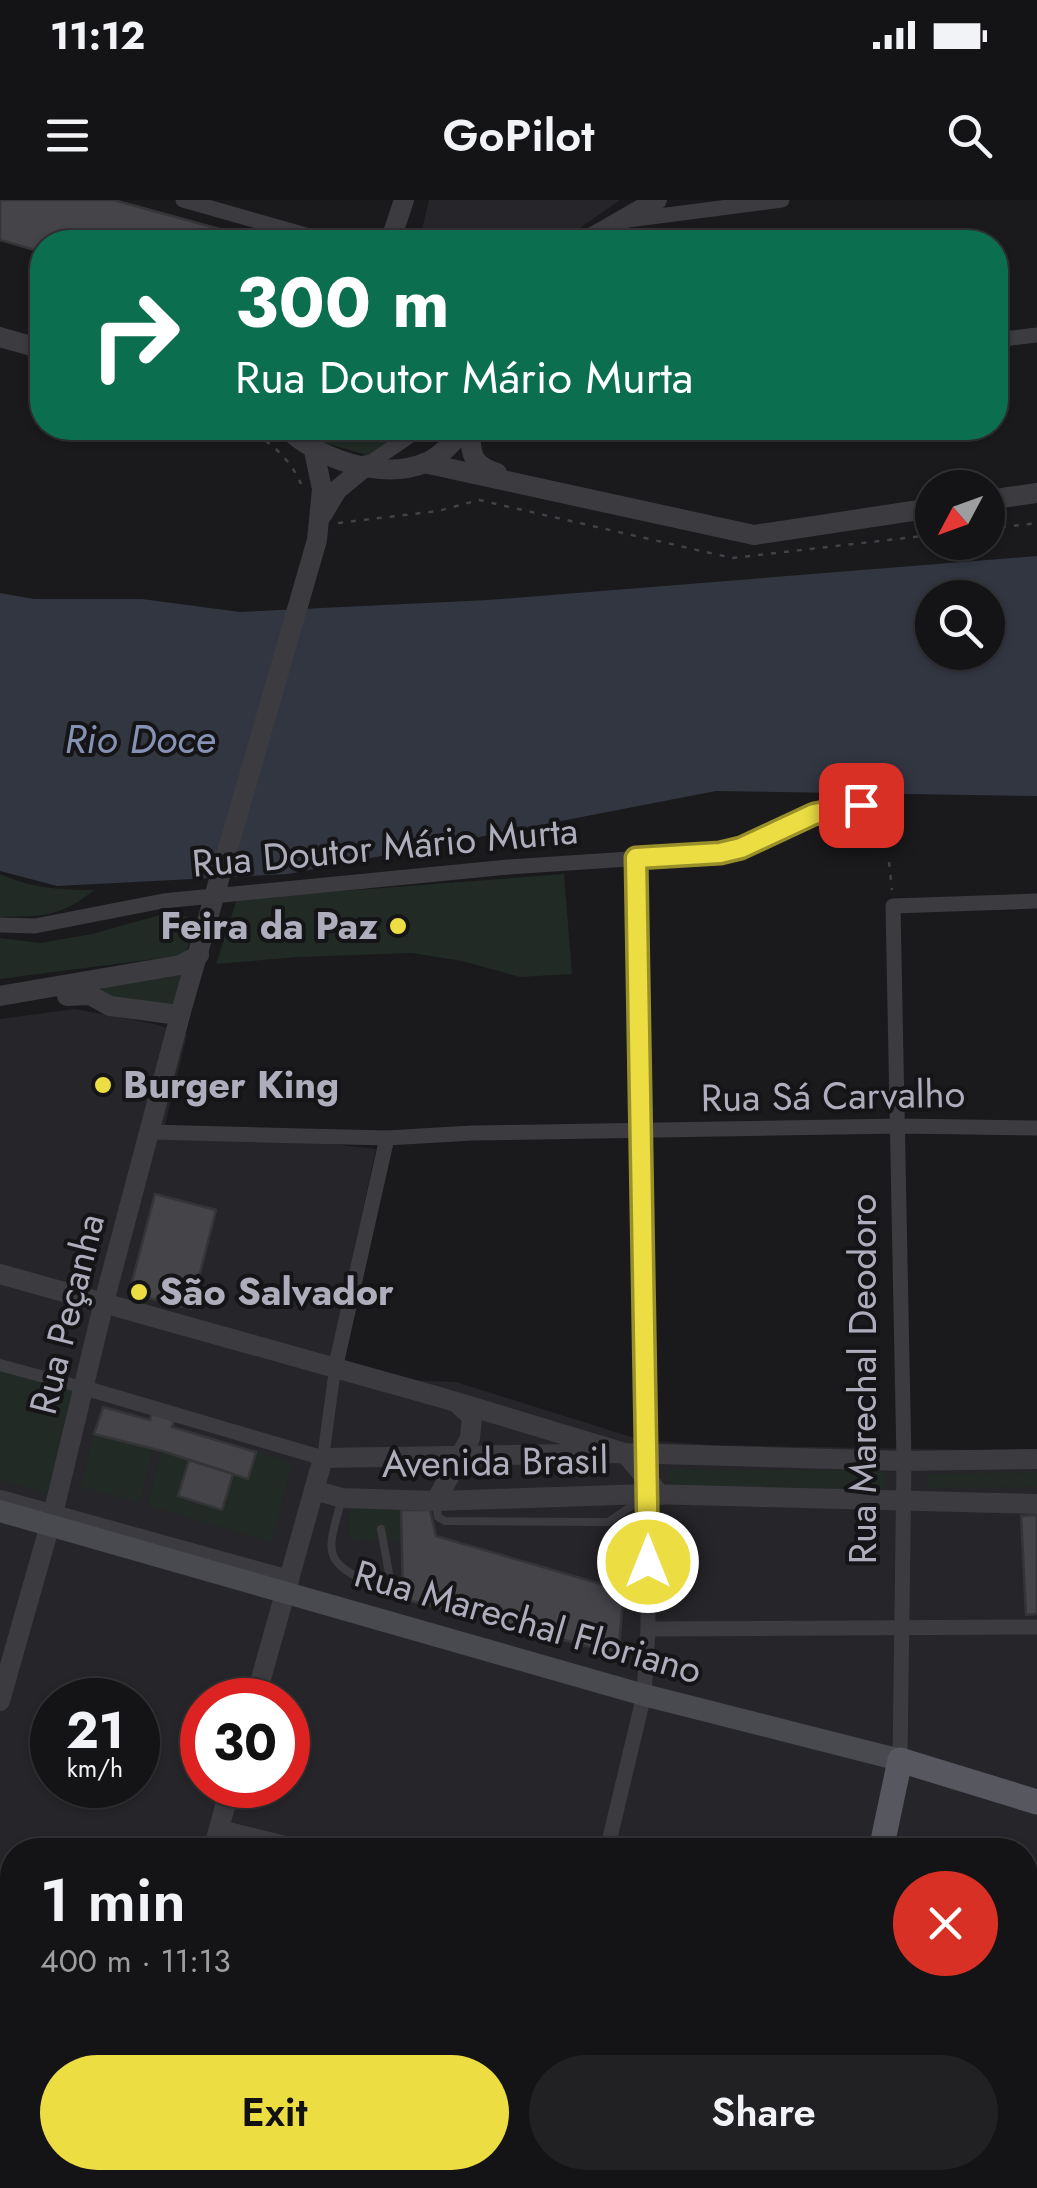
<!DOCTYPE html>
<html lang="en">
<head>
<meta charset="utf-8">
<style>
  :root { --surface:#141315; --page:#212022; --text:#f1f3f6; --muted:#9d9ea0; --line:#333234; --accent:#ebdd42 }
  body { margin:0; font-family:Jost,sans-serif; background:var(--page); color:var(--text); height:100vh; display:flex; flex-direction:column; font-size:38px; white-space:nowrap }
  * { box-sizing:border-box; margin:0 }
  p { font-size:32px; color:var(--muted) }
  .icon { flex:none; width:55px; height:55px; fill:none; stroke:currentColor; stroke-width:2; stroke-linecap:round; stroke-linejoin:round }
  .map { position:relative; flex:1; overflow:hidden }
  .drawer { position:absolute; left:0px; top:1638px; width:1038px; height:352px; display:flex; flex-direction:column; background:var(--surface); border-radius:40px 40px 0 0; box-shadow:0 2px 8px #0004,0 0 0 2px var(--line) }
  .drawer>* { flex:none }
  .banner { position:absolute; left:30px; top:30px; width:978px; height:210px; border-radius:40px; box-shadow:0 2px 8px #0004,0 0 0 2px var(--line); background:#0b6e4f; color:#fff; overflow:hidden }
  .needle { width:65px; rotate:229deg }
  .tools { position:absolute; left:915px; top:270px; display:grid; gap:20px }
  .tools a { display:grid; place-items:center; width:90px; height:90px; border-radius:50%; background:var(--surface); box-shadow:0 2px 8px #0004,0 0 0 2px var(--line); font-size:50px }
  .speed { position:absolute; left:30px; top:1478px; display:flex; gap:20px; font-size:50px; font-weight:700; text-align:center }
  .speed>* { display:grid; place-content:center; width:130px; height:130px; border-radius:50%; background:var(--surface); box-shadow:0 2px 8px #0004,0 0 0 2px var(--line); line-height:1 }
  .speed small { font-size:25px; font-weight:400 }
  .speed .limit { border:15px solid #d22; background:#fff; color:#111 }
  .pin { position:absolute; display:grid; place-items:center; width:85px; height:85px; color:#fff; margin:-42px; border-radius:20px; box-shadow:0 5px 15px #0006 }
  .me { position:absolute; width:110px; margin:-55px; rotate:0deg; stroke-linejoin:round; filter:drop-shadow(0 0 8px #0008) }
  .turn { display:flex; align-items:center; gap:35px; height:210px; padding:0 40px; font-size:45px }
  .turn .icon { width:130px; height:130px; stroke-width:2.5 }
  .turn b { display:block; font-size:70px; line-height:85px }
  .round { display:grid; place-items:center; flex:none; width:105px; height:105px; border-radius:52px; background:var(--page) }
  .summary { display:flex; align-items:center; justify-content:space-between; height:170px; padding:0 40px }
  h1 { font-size:60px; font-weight:600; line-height:75px }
  .button { display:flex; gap:20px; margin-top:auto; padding:20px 40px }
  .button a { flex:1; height:115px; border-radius:60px; background:var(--accent); color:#111; font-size:40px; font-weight:600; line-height:115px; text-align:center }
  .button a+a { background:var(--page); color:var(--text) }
  .status { display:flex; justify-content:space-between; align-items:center; height:70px; padding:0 50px; background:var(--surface); direction:ltr }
  .status svg { height:28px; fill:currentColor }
  header { display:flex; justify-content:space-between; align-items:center; height:130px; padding:0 40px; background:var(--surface); font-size:45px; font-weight:600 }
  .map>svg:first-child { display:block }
</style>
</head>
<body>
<div class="status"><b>11:12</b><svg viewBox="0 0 49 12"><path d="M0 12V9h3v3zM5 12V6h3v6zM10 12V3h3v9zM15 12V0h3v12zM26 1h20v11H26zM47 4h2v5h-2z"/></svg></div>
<header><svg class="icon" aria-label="menu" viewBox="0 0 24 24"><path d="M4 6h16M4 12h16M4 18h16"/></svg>GoPilot<svg class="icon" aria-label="search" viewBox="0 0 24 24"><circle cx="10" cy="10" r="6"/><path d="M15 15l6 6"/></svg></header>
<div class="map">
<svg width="1037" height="1988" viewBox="0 0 1037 1988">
  <rect width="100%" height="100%" fill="#1a191c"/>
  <g fill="#262529" fill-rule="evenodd">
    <polygon points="429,0 620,0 560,42 432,42 420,38"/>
    <path d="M75 809 155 824 187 835 165 925 376 949 327 1177 456 1182 641 1240 711 1245 1037 1251V1988H0V819ZM52 1500H138V1585H52ZM202 1500H288V1585H202ZM12 1650H1025V1978H12Z"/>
  </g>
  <g fill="#212a24">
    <polygon points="300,228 412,228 374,257 308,238"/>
    <path d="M0 674C31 688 61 690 94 690 59 718 44 716 0 717Z"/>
    <polygon points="564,674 572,774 520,777 462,761 412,753 299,757 216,764 237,699"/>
    <polygon points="167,713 188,717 197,723 185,755 0,779 0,738 40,743 92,734"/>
    <polygon points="185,768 181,808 111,804 101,790 109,781"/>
    <polygon points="0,1166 84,1188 55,1295 0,1280"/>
    <polygon points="94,1234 153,1250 140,1302 81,1287"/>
    <polygon points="162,1251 189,1260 178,1296 222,1309 233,1274 248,1279 256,1252 293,1263 271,1342 147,1305"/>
    <polygon points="668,1269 886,1271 886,1290 668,1288"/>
    <polygon points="1037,1272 1037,1287 928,1288 928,1274"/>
    <polygon points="349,1308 401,1310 400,1341 348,1339"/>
  </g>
  <path fill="#323641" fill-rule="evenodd" d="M1037 356V596L716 591 288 674 57 686 0 671V393L34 399H142L240 412 488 400ZM932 398H988V452H932Z"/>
  <g fill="#444449" stroke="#353437" stroke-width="2.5">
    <polygon points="0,0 114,0 252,38 251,42 42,42 42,52 0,40"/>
    <polygon points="155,994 216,1010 191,1109 129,1093"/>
    <polygon points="103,1207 150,1220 152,1211 175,1217 172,1227 256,1252 248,1279 162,1251 94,1234"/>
    <polygon points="189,1260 233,1274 222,1310 178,1296"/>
    <polygon points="401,1310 430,1310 436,1336 608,1386 616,1366 622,1367 624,1392 618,1454 403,1399"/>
    <polygon points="1037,1315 1037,1414 1026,1415 1021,1316"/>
  </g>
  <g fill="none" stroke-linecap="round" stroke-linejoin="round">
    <g stroke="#414147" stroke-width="2.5" stroke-dasharray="5 8" stroke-linecap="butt">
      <path d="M243 228C269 240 290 258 301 284"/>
      <polyline points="338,323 438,311 479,300 732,358 932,335"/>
      <polyline points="988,329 1037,323"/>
      <polyline points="889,662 892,690"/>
    </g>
    <g stroke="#3b3b40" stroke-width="8">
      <path d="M341 1302C326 1355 323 1361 374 1386L390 1379 381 1329"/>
      <polyline points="436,1305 438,1317 445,1321 608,1322 639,1301"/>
    </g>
    <g stroke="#3b3b40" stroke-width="12">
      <polyline points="0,1165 85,1188"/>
      <polyline points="323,1258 335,1169"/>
    </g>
    <g stroke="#3b3b40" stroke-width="15">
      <polyline points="183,0 313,37"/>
      <polyline points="628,20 782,0"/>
      <polyline points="995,140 1037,135"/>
      <polyline points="367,265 421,228"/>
      <polyline points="636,657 648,1263"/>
      <polyline points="0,725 35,726 163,701 508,667 720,653 759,643 814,614 889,601"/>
      <polyline points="150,932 387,938 472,933 900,926 1037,928"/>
      <polyline points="335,1169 387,938"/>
      <polyline points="85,1188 323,1258"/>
      <polyline points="648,1429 1037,1427"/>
      <polyline points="900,1560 904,1261 893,706 1037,701"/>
      <polyline points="219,1627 312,1650"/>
      <polyline points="607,1650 644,1495 648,1429 648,1286"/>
      <polyline points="1025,1838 1037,1841"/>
      <polyline points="511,1988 514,1978"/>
    </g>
    <g stroke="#3b3b40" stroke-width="20">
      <polyline points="299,42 320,40 346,42"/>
      <polyline points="390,42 404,0"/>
      <polyline points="584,42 657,0"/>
      <polyline points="0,137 42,149"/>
      <path d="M286 228C317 258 381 281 425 263 441 257 454 240 466 228"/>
      <path d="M470 228C471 253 470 264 497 273"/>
      <polyline points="424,263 754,335 932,308"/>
      <polyline points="988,300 1037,293"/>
      <polyline points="322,315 337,290 367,265"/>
      <polyline points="0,796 180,765 199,755"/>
      <polyline points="67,796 90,795 110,806 171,814"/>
      <polyline points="0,1074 446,1199 625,1253 660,1295"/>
      <polyline points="314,1290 342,1298 436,1301 648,1294 1037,1304"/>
      <polyline points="0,1300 289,1380"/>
      <polyline points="436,1301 470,1238 472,1217 458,1204"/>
      <polyline points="255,1500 323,1258 625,1253 904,1261 1037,1259"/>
      <polyline points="0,1501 53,1314 104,1102 182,808 317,340 322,289 314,251"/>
      <polyline points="213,1650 231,1585"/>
      <polyline points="118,1988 121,1978"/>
    </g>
    <g stroke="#494950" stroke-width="22">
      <polyline points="0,1311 644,1495 900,1560"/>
      <polyline points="0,1800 12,1804"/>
      <polyline points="653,1978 692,1988"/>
    </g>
    <g stroke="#57575f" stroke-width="25">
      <polyline points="881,1650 900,1560 1037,1602"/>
      <polyline points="794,1988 797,1978"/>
    </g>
  </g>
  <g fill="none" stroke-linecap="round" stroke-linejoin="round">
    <g stroke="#99902b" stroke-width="25">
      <polyline id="route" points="648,1362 636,658 720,653 741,648 814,614 861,605"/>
    </g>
    <use href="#route" stroke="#ebdd42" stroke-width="18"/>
  </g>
  <g fill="#ebdd42" stroke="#151417" stroke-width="4">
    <circle cx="398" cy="726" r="10"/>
    <circle cx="103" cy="885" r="10"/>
    <circle cx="139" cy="1092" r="10"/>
  </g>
  <g text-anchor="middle" stroke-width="8" stroke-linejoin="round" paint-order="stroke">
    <g font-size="38" fill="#adadbb" stroke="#151417">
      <text transform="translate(385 647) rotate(-5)" y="13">Rua Doutor Mário Murta</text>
      <text transform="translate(833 896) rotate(-1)" y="13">Rua Sá Carvalho</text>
      <text transform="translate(67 1114) rotate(-76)" y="13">Rua Peçanha</text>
      <text transform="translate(863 1179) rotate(-90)" y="13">Rua Marechal Deodoro</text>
      <text transform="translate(495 1262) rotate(-1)" y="13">Avenida Brasil</text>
      <text transform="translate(528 1422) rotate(16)" y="13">Rua Marechal Floriano</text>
    </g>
    <g font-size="38" font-weight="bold" fill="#adadbb" stroke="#151417" text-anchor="start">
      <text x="378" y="739" text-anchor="end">Feira da Paz</text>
      <text x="123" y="898">Burger King</text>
      <text x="159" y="1105">São Salvador</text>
    </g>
    <g font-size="40" font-style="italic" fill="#8592b4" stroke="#151417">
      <text x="140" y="553">Rio Doce</text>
    </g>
  </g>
</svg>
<div class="tools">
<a><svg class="needle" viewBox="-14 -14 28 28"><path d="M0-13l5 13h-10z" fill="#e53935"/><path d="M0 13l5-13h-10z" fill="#9d9ea0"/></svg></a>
<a><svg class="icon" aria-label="search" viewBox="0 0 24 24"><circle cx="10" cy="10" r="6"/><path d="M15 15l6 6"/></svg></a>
</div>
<div class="speed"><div>21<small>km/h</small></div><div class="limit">30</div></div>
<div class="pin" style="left:861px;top:605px;background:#d93025"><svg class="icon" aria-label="arrive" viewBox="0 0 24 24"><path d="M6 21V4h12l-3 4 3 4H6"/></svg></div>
<svg class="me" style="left:648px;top:1362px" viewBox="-20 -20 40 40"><circle r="17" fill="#ebdd42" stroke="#fff" stroke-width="3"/><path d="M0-11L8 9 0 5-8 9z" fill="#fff"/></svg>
<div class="banner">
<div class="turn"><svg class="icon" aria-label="right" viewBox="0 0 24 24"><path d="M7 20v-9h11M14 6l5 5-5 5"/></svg><div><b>300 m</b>Rua Doutor Mário Murta</div></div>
</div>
<section class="drawer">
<div class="summary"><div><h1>1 min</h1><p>400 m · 11:13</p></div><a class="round" style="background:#d93025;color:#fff"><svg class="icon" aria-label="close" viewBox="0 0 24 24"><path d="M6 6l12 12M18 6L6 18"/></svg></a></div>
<div class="button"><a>Exit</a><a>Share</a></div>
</section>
</div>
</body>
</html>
